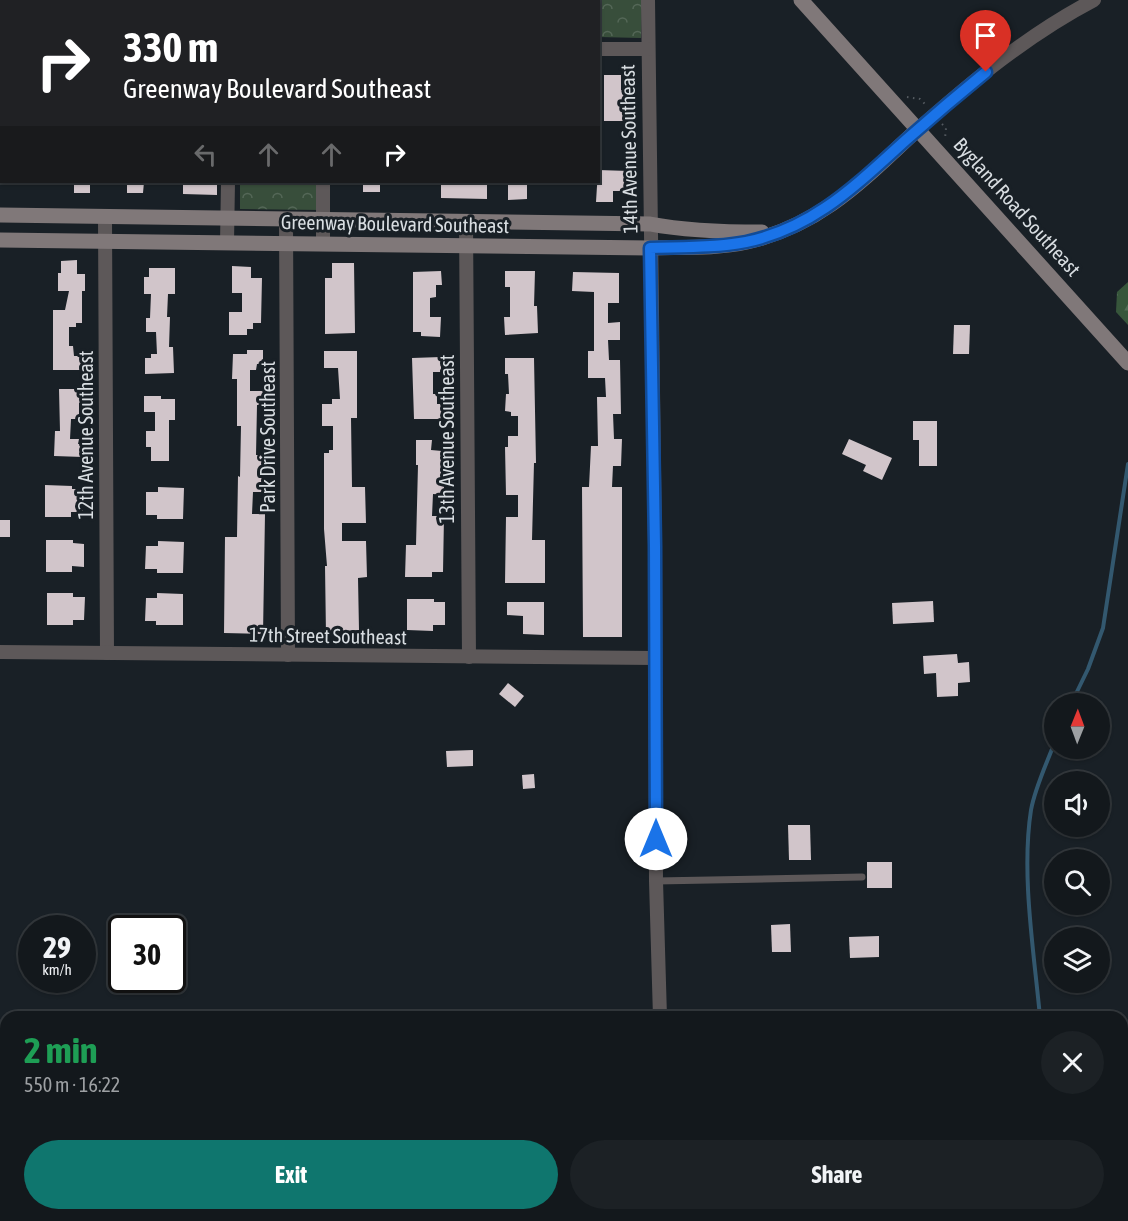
<!DOCTYPE html>
<html lang="en">
<head>
<meta charset="utf-8">
<style>
  :root { --surface:#13181c; --page:#1c2125; --text:#f1f3f6; --muted:#9da0a3; --line:#32373b; --accent:#0f766e }
  body { margin:0; font-family:"Asap Condensed",sans-serif; background:var(--page); color:var(--text); height:100vh; display:flex; flex-direction:column; font-size:22px; white-space:nowrap }
  * { box-sizing:border-box; margin:0 }
  p { font-size:20px; color:var(--muted) }
  .icon { flex:none; width:33px; height:33px; fill:none; stroke:currentColor; stroke-width:2; stroke-linecap:round; stroke-linejoin:round }
  .map { position:relative; flex:1; overflow:hidden }
  .details { position:absolute; left:0px; top:1011px; width:1128px; height:210px; display:flex; flex-direction:column; background:var(--surface); border-radius:18px 18px 0 0; box-shadow:0 2px 4px #0004,0 0 0 2px var(--line) }
  .details>* { flex:none }
  .banner { position:absolute; left:0px; top:0px; width:600px; height:183px; box-shadow:0 2px 4px #0004,0 0 0 2px var(--line); background:#202124; color:#fff; overflow:hidden }
  .needle { width:39px; rotate:1deg }
  .fabs { position:absolute; left:1044px; top:693px; display:grid; gap:12px }
  .fabs a { display:grid; place-items:center; width:66px; height:66px; border-radius:50%; background:var(--surface); box-shadow:0 2px 4px #0004,0 0 0 2px var(--line); font-size:30px }
  .speed { position:absolute; left:18px; top:915px; display:flex; gap:12px; font-size:30px; font-weight:700; text-align:center }
  .speed>* { display:grid; place-content:center; width:78px; height:78px; border-radius:50%; background:var(--surface); box-shadow:0 2px 4px #0004,0 0 0 2px var(--line); line-height:1 }
  .speed small { font-size:15px; font-weight:400 }
  .speed .limit { border:3px solid #111; border-radius:9px; background:#fff; color:#111 }
  .pin { position:absolute; display:grid; place-items:center; width:51px; height:51px; color:#fff; margin:-62px -26px; border-radius:50% 50% 50% 0; rotate:-45deg; box-shadow:0 0 6px #0007 }
  .pin .icon { rotate:45deg }
  .me { position:absolute; width:66px; margin:-33px; rotate:0deg; stroke-linejoin:round; filter:drop-shadow(0 0 4px #0008) }
  .turn { display:flex; align-items:center; gap:21px; height:126px; padding:0 24px; font-size:27px }
  .turn .icon { width:78px; height:78px; stroke-width:2.5 }
  .turn b { display:block; font-size:42px; line-height:51px }
  .lanes { display:flex; align-items:center; height:57px; padding:0 24px; background:#0003; justify-content:center; gap:30px; direction:ltr }
  .lanes .off { opacity:.35 }
  .round { display:grid; place-items:center; flex:none; width:63px; height:63px; border-radius:32px; background:var(--page) }
  .overview { display:flex; align-items:center; justify-content:space-between; height:102px; padding:0 24px }
  h1 { font-size:36px; font-weight:700; line-height:45px; color:#1e9e55 }
  .action { display:flex; gap:12px; margin-top:auto; padding:12px 24px }
  .action a { flex:1; height:69px; border-radius:36px; background:var(--accent); color:#fff; font-size:24px; font-weight:700; line-height:69px; text-align:center }
  .action a+a { background:var(--page); color:var(--text) }
  .map>svg:first-child { display:block }
</style>
</head>
<body>
<div class="map">
<svg width="1128" height="1221" viewBox="0 0 1128 1221">
  <defs>
    <pattern id="forest-firs" width="22" height="20" patternUnits="userSpaceOnUse" patternTransform="scale(1.5)"><rect width="22" height="20" fill="#37563b"/><path d="M5 1l3.5 6h-7zM16 11l3.5 6h-7z" fill="#536e57"/></pattern>
    <pattern id="park-crowns" width="20" height="18" patternUnits="userSpaceOnUse" patternTransform="scale(1.5)"><rect width="20" height="18" fill="#384e3b"/><path d="M2 6a3 3 0 1 1 6 0M12 15a3 3 0 1 1 6 0" fill="none" stroke="#546757"/></pattern>
  </defs>
  <rect width="100%" height="100%" fill="#192026"/>
  <polygon fill="url(#forest-firs)" points="1128,282 1128,325 1116,312 1117,292"/>
  <g fill="url(#park-crowns)">
    <polygon points="494,0 642,0 641,38 599,37 598,2 494,2"/>
    <polygon points="240,182 322,182 322,210 240,209"/>
  </g>
  <g fill="none" stroke-linecap="round" stroke-linejoin="round">
    <g stroke="#33586f" stroke-width="4">
      <polyline points="1071,704 1088,669 1103,628 1128,464"/>
      <path d="M1040 1017C1034 952 1021 874 1031 810 1035 788 1046 765 1054 744"/>
      <polyline points="1056,1215 1056,1221"/>
    </g>
  </g>
  <g fill="#d1c5ca">
    <polygon points="604,75 621,75 621,90 625,90 625,121 604,121"/>
    <polygon points="598,170 629,171 628,191 613,191 613,202 596,202"/>
    <rect x="74" y="182" width="16" height="11"/>
    <polygon points="127,182 144,182 143,193 127,193"/>
    <polygon points="183,182 217,182 217,195 183,194"/>
    <rect x="363" y="182" width="17" height="10"/>
    <polygon points="441,182 487,182 487,199 441,198"/>
    <polygon points="508,182 527,182 527,199 508,200"/>
    <polygon points="77,260 77,274 85,274 85,291 82,291 82,323 76,323 76,327 69,327 69,346 73,346 74,356 81,356 81,370 53,370 53,310 65,310 69,291 58,291 58,273 61,273 61,261"/>
    <polygon points="332,263 354,263 355,333 325,334 325,278 332,278"/>
    <polygon points="232,266 251,267 251,278 262,278 261,323 253,323 253,329 247,329 247,335 229,335 229,312 242,312 242,293 232,293"/>
    <polygon points="149,268 175,268 175,294 168,294 167,317 170,317 169,347 173,347 174,373 145,374 145,358 151,358 151,354 157,354 156,332 146,332 146,318 150,318 151,294 144,294 144,277 149,277"/>
    <polygon points="441,271 442,285 436,285 436,297 430,298 430,317 441,317 440,337 421,336 421,332 413,332 413,272"/>
    <polygon points="505,271 535,271 534,306 537,306 538,333 505,335 504,317 510,317 510,287 505,287"/>
    <polygon points="573,272 619,273 619,303 608,303 608,323 620,322 620,340 608,340 609,360 620,360 621,414 613,414 614,439 622,439 621,466 613,466 612,487 622,487 622,637 583,637 582,487 589,487 591,446 598,446 597,397 606,397 605,378 588,378 588,351 594,351 594,292 572,291"/>
    <polygon points="954,325 970,325 969,354 953,354"/>
    <polygon points="247,350 263,350 263,364 257,364 256,370 250,370 250,391 263,391 262,405 257,405 256,455 263,455 262,477 264,477 264,492 253,492 252,514 265,514 263,634 224,633 225,537 237,537 238,476 240,477 241,426 237,426 237,379 232,379 233,354 247,354"/>
    <polygon points="324,351 357,351 357,418 351,418 352,487 365,487 366,523 342,523 342,541 366,541 367,577 358,578 359,630 342,631 343,636 326,636 325,566 327,566 324,529 324,453 329,453 329,450 333,450 333,426 322,426 322,404 332,404 332,399 340,399 338,368 324,368"/>
    <polygon points="441,357 441,372 433,372 433,394 437,394 437,404 442,404 442,419 414,419 412,358"/>
    <polygon points="505,358 534,358 536,463 534,463 532,540 545,540 545,583 505,583 506,517 518,517 518,495 506,495 505,447 508,447 508,436 518,436 518,416 511,416 511,412 505,411 506,394 509,394 508,374 505,374"/>
    <polygon points="59,389 84,389 84,403 79,403 79,419 71,419 70,439 79,439 78,444 83,444 83,457 54,456 55,431 60,431"/>
    <polygon points="144,396 161,396 161,399 175,399 175,420 169,420 169,461 151,461 151,447 146,447 146,431 155,431 155,412 144,412"/>
    <polygon points="913,421 937,421 937,466 919,466 919,440 913,440"/>
    <polygon points="849,439 892,458 882,480 863,471 866,465 842,454"/>
    <polygon points="416,440 432,440 431,450 442,451 441,479 444,479 444,495 433,494 432,516 444,516 443,572 432,572 432,577 405,577 406,545 416,545 418,465 416,465"/>
    <polygon points="45,485 72,486 72,489 83,489 83,512 71,512 71,517 45,517"/>
    <polygon points="158,487 184,488 183,519 157,519 157,515 146,515 146,492 158,492"/>
    <rect x="0" y="520" width="10" height="17"/>
    <polygon points="46,540 73,540 73,543 84,544 84,567 72,566 72,572 46,572"/>
    <polygon points="158,541 184,542 183,573 157,573 157,569 145,569 146,546 158,546"/>
    <polygon points="47,593 73,593 73,597 85,597 84,620 73,620 73,625 47,625"/>
    <polygon points="157,593 183,594 183,625 156,625 156,621 145,621 146,598 157,598"/>
    <polygon points="407,599 434,599 434,602 445,602 445,625 433,625 433,631 407,630"/>
    <polygon points="933,601 934,622 893,624 892,603"/>
    <polygon points="507,602 544,602 544,635 523,634 523,616 507,615"/>
    <polygon points="957,654 958,663 969,662 970,682 958,683 958,696 937,697 936,673 924,674 923,656"/>
    <polygon points="508,683 524,696 515,707 499,694"/>
    <polygon points="473,750 473,766 447,767 446,751"/>
    <polygon points="534,774 535,788 523,789 522,775"/>
    <polygon points="788,825 810,825 811,860 789,860"/>
    <rect x="867" y="862" width="25" height="26"/>
    <polygon points="790,924 791,952 772,952 771,925"/>
    <polygon points="879,936 879,957 850,958 849,937"/>
  </g>
  <g fill="none" stroke-linecap="round" stroke-linejoin="round">
    <g stroke="#555b61" stroke-width="2" stroke-dasharray="1.5 4.5" stroke-linecap="butt">
      <polyline points="907,97 920,99 925,104"/>
      <polyline points="942,124 946,128 945,138"/>
    </g>
    <polyline stroke="#5d5859" stroke-width="7" points="656,881 862,877"/>
    <g stroke="#5d5859" stroke-width="14">
      <polyline points="648,0 655,546 656,881 660,1017"/>
      <polyline points="175,2 175,0"/>
      <polyline points="378,2 378,0"/>
      <polyline points="0,39 2,39"/>
      <polyline points="598,49 648,49"/>
      <path d="M918 129C972 81 1029 34 1094 0"/>
      <polyline points="323,182 323,244"/>
      <polyline points="105,217 107,653"/>
      <polyline points="286,219 288,655"/>
      <polyline points="466,221 469,657"/>
      <polyline points="227,243 228,182"/>
      <polyline points="0,652 655,658"/>
      <polyline points="666,1215 666,1221"/>
    </g>
    <g stroke="#807879" stroke-width="15">
      <polyline points="801,0 1128,363"/>
      <path d="M0 215 650 224C687 231 725 232 762 232"/>
      <path d="M0 240 650 248C682 247 715 249 747 242 822 225 864 179 918 129"/>
    </g>
  </g>
  <g fill="none" stroke-linecap="round" stroke-linejoin="round">
    <g stroke="#114b97" stroke-width="15">
      <path id="route" d="M656 839 655 546 650 248C681 247 715 248 746 242 814 228 856 185 906 140 932 117 959 94 986 72"/>
    </g>
    <use href="#route" stroke="#1a73e8" stroke-width="10"/>
  </g>
  <g text-anchor="middle" stroke-width="6" stroke-linejoin="round" paint-order="stroke">
    <g font-size="20" fill="#d8dde1" stroke="#192026">
      <text transform="translate(629 149) rotate(-91)" y="7">14th Avenue Southeast</text>
      <text transform="translate(1017 207) rotate(48)" y="7">Bygland Road Southeast</text>
      <text transform="translate(395 224) rotate(1)" y="7">Greenway Boulevard Southeast</text>
      <text transform="translate(86 435) rotate(-90)" y="7">12th Avenue Southeast</text>
      <text transform="translate(268 437) rotate(-90)" y="7">Park Drive Southeast</text>
      <text transform="translate(447 439) rotate(-90)" y="7">13th Avenue Southeast</text>
      <text transform="translate(328 636) rotate(1)" y="7">17th Street Southeast</text>
    </g>
  </g>
</svg>
<div class="fabs">
<a><svg class="needle" viewBox="-14 -14 28 28"><path d="M0-13l5 13h-10z" fill="#e53935"/><path d="M0 13l5-13h-10z" fill="#9da0a3"/></svg></a>
<a><svg class="icon" aria-label="sound" viewBox="0 0 24 24"><path d="M4 9h4l5-4v14l-5-4H4zM17 9q2 3 0 6"/></svg></a>
<a><svg class="icon" aria-label="search" viewBox="0 0 24 24"><circle cx="10" cy="10" r="6"/><path d="M15 15l6 6"/></svg></a>
<a><svg class="icon" aria-label="layers" viewBox="0 0 24 24"><path d="M12 4l9 5-9 5-9-5zM3 14l9 5 9-5"/></svg></a>
</div>
<div class="speed"><div>29<small>km/h</small></div><div class="limit">30</div></div>
<div class="pin" style="left:986px;top:72px;background:#d93025"><svg class="icon" aria-label="arrive" viewBox="0 0 24 24"><path d="M6 21V4h12l-3 4 3 4H6"/></svg></div>
<svg class="me" style="left:656px;top:839px" viewBox="-20 -20 40 40"><circle r="19" fill="#fff"/><path d="M0-13L10 11 0 6-10 11z" fill="#1a73e8"/></svg>
<div class="banner">
<div class="turn"><svg class="icon" aria-label="right" viewBox="0 0 24 24"><path d="M7 20v-9h11M14 6l5 5-5 5"/></svg><div><b>330 m</b>Greenway Boulevard Southeast</div></div>
<div class="lanes"><svg class="icon off" aria-label="left" viewBox="0 0 24 24"><path d="M17 20v-9H6M10 6l-5 5 5 5"/></svg><svg class="icon off" aria-label="ahead" viewBox="0 0 24 24"><path d="M12 20V5M6 11l6-6 6 6"/></svg><svg class="icon off" aria-label="ahead" viewBox="0 0 24 24"><path d="M12 20V5M6 11l6-6 6 6"/></svg><svg class="icon" aria-label="right" viewBox="0 0 24 24"><path d="M7 20v-9h11M14 6l5 5-5 5"/></svg></div>
</div>
<section class="details">
<div class="overview"><div><h1>2 min</h1><p>550 m · 16:22</p></div><a class="round"><svg class="icon" aria-label="close" viewBox="0 0 24 24"><path d="M6 6l12 12M18 6L6 18"/></svg></a></div>
<div class="action"><a>Exit</a><a>Share</a></div>
</section>
</div>
</body>
</html>
